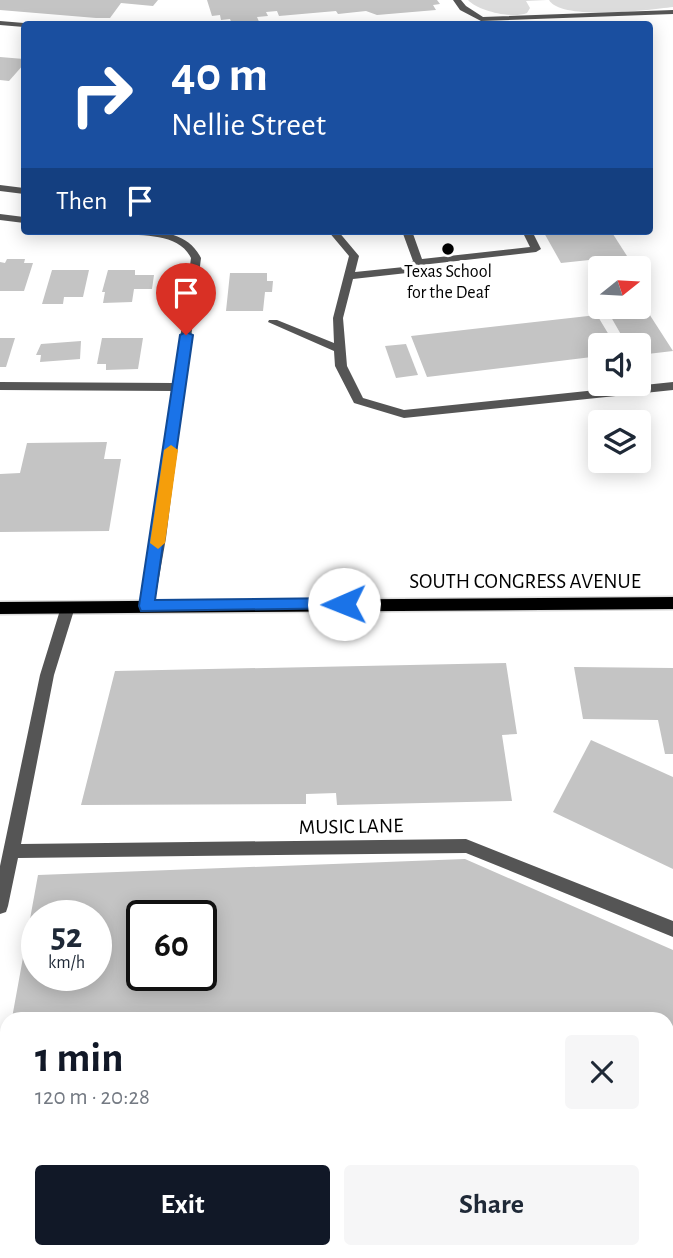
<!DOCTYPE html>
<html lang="en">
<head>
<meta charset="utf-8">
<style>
  :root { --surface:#fff; --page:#f6f6f7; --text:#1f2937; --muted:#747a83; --accent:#111827 }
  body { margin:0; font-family:"Alegreya Sans",sans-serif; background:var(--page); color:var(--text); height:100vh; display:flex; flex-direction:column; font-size:26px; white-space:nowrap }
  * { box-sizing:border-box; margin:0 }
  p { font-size:23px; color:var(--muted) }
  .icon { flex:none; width:38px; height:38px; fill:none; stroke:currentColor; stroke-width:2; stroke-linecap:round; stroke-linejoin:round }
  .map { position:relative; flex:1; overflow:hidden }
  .side { position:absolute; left:0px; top:1012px; width:674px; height:247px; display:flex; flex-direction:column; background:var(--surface); border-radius:21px 21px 0 0; box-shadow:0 4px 18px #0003 }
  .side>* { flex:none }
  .guide { position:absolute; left:21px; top:21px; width:632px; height:214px; border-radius:7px; box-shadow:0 4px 18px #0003; background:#1a4fa0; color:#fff; overflow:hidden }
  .needle { width:46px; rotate:72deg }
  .controls { position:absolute; left:588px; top:256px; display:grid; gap:14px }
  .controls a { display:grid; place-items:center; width:63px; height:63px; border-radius:7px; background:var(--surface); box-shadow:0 4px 18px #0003; font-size:35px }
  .speed { position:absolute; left:21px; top:900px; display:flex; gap:14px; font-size:35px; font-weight:700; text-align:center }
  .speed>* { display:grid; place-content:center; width:91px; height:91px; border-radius:50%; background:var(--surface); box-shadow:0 4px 18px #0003; line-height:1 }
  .speed small { font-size:18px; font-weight:400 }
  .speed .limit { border:4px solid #111; border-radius:10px; background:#fff; color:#111 }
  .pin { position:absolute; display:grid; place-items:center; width:60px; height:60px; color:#fff; margin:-72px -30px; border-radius:50% 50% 50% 0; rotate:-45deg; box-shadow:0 0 7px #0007 }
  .pin .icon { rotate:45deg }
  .me { position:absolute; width:77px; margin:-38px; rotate:269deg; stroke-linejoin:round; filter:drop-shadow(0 0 5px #0008) }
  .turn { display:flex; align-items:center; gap:24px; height:147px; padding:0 35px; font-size:32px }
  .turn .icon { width:91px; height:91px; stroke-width:2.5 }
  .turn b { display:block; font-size:49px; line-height:60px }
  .then { display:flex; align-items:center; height:66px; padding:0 35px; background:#0003; gap:14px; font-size:26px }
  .round { display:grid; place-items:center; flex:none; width:74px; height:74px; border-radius:7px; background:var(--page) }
  .overview { display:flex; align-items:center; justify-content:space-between; height:119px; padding:0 35px }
  h1 { font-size:42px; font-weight:700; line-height:52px; color:var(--accent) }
  .cta { display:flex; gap:14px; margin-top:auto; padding:14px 35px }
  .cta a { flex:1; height:80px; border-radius:7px; background:var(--accent); color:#fff; font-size:28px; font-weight:700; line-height:80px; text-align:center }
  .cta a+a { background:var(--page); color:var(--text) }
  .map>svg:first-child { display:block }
</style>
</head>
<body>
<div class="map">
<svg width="673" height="1258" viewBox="0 0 673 1258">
  <rect width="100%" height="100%" fill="#fff"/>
  <g fill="#dcdcdc">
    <path d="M468 0H547L526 1 530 8 527 13C512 19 478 11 468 0Z"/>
    <path d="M549 0H673V7C649 10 561 21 549 0Z"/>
  </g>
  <g fill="#c4c4c4" fill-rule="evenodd">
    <polygon points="0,0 158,0 153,6 121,3 110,18 96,18 0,10"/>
    <polygon points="207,0 437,0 440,4 433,5 436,10 377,15 366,11 338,14 336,11 279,16 277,11 266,12 268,16 257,17 260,24 232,24 230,19 221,20 220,15 212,16"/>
    <polygon points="0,57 24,59 24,64 9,81 0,80"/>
    <polygon points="543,231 611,231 627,256 561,263"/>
    <polygon points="7,259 25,259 24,263 33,263 24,291 0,291 0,262 5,263"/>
    <polygon points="52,270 89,270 83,297 64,297 63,304 42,304"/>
    <polygon points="108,270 135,270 135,275 154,275 152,289 134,289 132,302 103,303 105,292 102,292"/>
    <polygon points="230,273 267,273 267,281 273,281 272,292 265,292 263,311 226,311"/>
    <polygon points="644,306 673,351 639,355 639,345 627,345 607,310"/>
    <polygon points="597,315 615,345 600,345 600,356 427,377 411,336"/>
    <polygon points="0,338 15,338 6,367 0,367"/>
    <polygon points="102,338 143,338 138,369 106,370 106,364 97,364"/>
    <polygon points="81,341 80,359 40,362 41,355 36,355 41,344"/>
    <polygon points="406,344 418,375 396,378 385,346"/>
    <polygon points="107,442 104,459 121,459 109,531 0,532 0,474 20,473 27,443"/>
    <polygon points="506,663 517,734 502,735 512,801 337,805 336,793 306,794 306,804 81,805 115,671"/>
    <polygon points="574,667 673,668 673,754 665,754 658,720 583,719"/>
    <polygon points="591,740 673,777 673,869 553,812"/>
    <path d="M465 859 673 950V1258H0V1082L6 1051 7 1251H667V1018H12L38 875ZM37 915H96V975H37ZM142 915H201V975H142Z"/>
  </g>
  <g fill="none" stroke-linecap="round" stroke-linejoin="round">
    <g stroke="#dbdbdb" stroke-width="3">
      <polygon id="primary" points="673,597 673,609 0,614 0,602"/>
    </g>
    <g fill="#555" fill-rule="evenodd">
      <polygon points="453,0 461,0 466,6 483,17 673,10 673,14 481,21 460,10"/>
      <polygon points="0,21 24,23 27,24 24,24 24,27 0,25"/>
      <polygon points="0,185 24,188 24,194 0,191"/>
      <polygon points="328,231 338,231 359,256 355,272 404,267 413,261 402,231 412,231 422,259 530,247 522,231 532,231 541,249 536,252 421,265 407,273 353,279 343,318 347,366 363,398 404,410 673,382 673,390 404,418 354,403 335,366 334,351 268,322 269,320 277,320 334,343 333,318 349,256"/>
    </g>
    <g fill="#555" fill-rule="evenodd">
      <polygon points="0,214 24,217 24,223 0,220"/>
      <path d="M115 231C146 231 185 226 201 258L166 538 154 606 147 611 140 606 152 538 173 391 0 390V382L174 383 191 258C179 233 144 236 120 234Z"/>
      <polygon points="68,602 75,607 54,675 21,844 466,839 673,921 673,937 466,853 18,858 8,906 6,912 0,914 0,866 40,675 61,607"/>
    </g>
    <use href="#primary" fill="#000" fill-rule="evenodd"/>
  </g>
  <polygon fill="#1a73e8" stroke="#114b97" stroke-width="2" points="186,332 193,335 155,600 344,598 350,600 352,604 350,608 141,611 139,606 180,335"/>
  <polygon fill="#f59e0b" points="171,445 178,450 165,543 158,549 150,543 164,450"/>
  <circle fill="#000" stroke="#fff" stroke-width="2.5" cx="448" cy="249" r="7"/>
  <g text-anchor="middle" stroke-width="7" stroke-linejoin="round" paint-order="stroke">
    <g font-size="18" fill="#000" stroke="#fff">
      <text x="448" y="277">Texas School<tspan x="448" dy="21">for the Deaf</tspan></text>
    </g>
    <g font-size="21" fill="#000" stroke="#fff">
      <text x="525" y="588">SOUTH CONGRESS AVENUE</text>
      <text transform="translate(351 826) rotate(-1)" y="7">MUSIC LANE</text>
    </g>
  </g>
</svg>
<div class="controls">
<a><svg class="needle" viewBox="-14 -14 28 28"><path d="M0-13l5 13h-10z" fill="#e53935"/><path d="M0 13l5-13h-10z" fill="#747a83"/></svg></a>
<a><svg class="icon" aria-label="sound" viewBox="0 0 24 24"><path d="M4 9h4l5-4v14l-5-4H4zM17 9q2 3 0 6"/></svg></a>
<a><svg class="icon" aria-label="layers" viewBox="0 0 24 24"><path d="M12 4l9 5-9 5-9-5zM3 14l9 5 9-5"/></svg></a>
</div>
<div class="speed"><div>52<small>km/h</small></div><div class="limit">60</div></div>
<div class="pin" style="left:186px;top:335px;background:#d93025"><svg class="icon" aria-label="arrive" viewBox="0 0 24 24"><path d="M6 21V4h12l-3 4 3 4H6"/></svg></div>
<svg class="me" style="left:344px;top:604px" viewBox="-20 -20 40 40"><circle r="19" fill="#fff"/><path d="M0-13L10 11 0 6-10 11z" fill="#1a73e8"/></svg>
<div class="guide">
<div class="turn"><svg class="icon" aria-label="right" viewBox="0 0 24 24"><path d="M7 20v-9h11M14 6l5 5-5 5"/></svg><div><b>40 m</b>Nellie Street</div></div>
<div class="then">Then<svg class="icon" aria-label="arrive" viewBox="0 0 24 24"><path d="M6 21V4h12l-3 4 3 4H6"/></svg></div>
</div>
<section class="side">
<div class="overview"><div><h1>1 min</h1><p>120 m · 20:28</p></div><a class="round"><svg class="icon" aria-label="close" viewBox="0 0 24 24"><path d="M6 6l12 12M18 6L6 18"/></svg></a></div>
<div class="cta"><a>Exit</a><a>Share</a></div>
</section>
</div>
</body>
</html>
